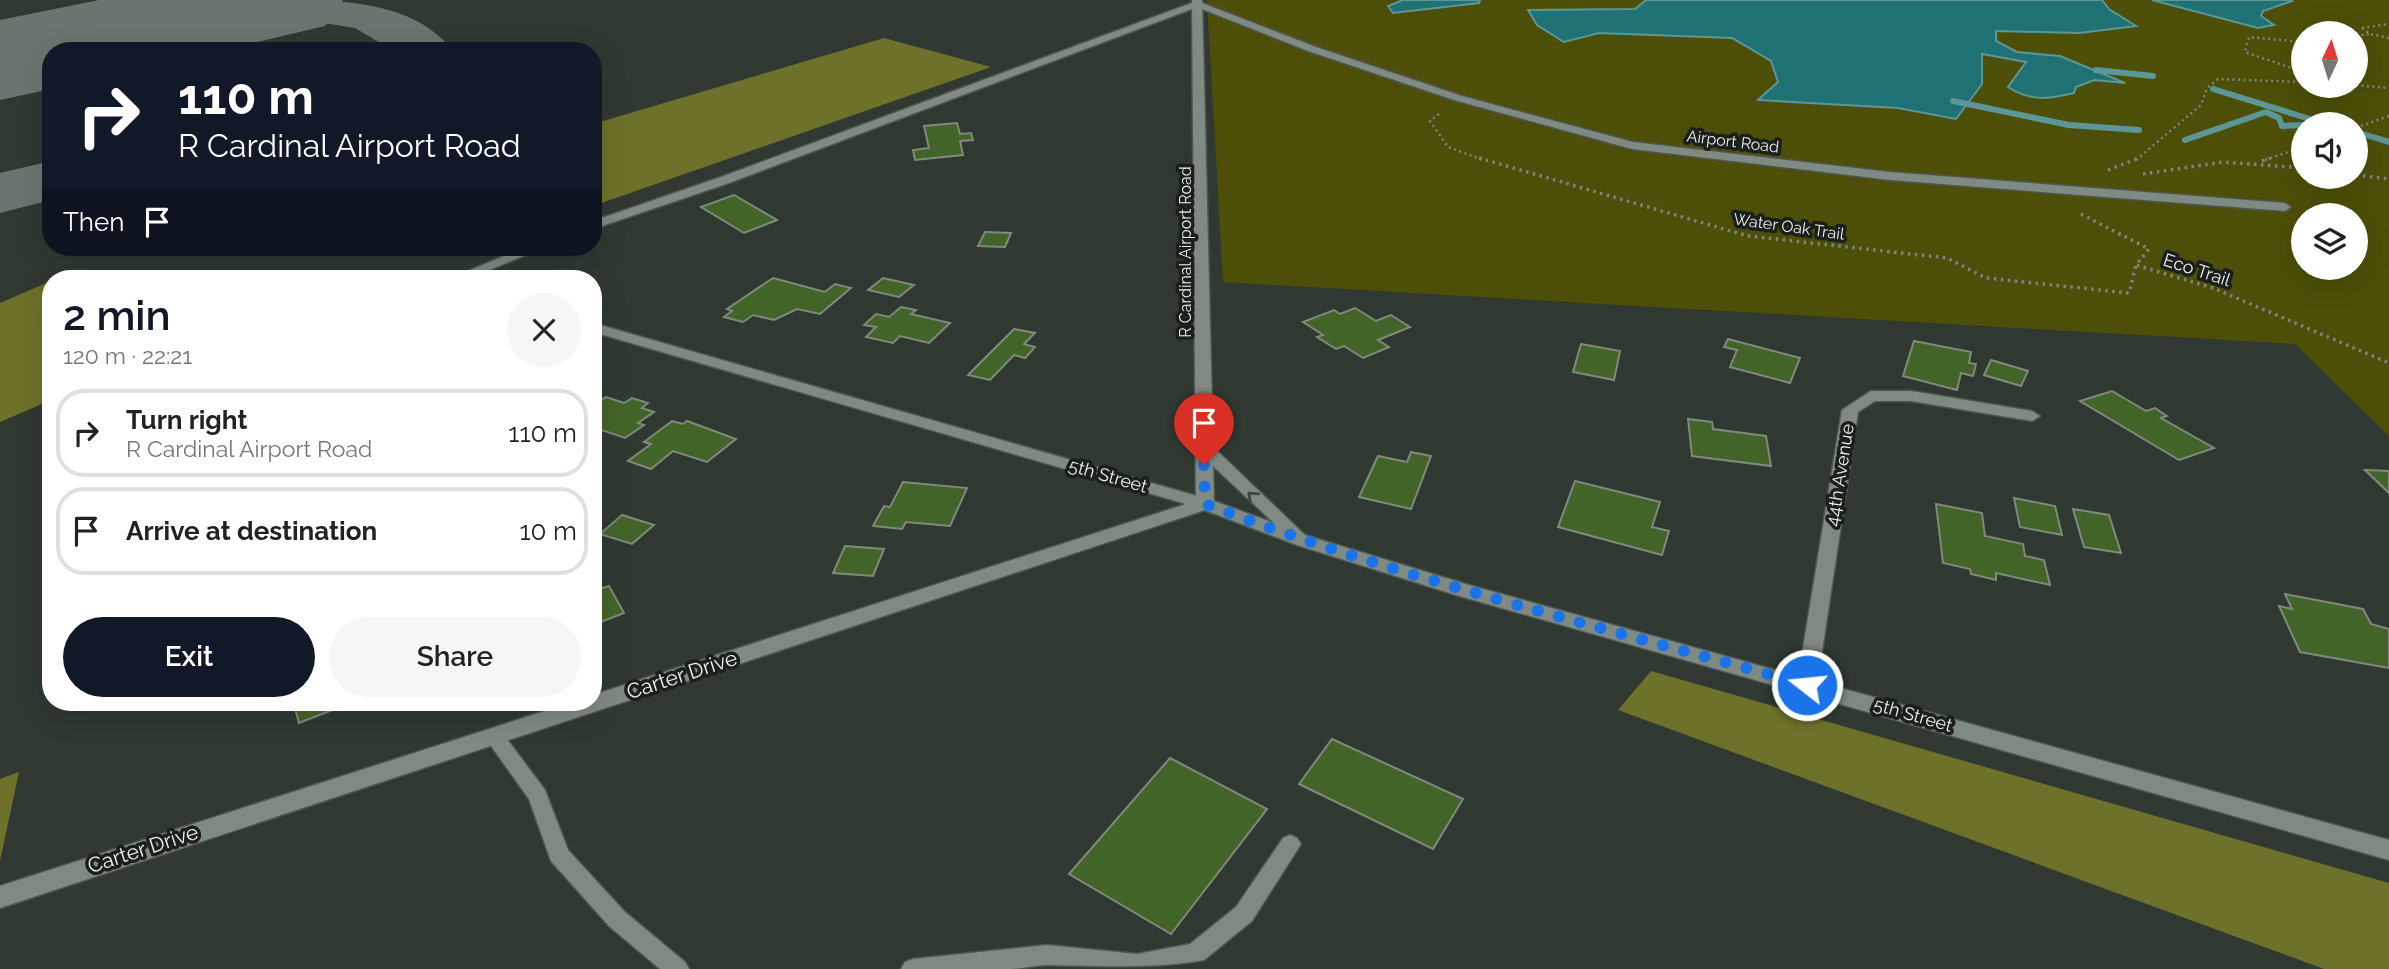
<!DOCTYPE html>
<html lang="en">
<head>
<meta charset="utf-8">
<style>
  :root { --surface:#fff; --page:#f6f6f6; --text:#222; --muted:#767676; --line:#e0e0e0; --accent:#111827 }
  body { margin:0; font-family:Raleway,sans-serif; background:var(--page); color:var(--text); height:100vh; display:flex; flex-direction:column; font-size:26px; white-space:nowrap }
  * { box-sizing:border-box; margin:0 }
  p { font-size:23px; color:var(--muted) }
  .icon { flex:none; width:38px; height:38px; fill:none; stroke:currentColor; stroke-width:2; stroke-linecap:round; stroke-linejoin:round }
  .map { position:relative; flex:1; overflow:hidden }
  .sheet { position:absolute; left:42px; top:270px; width:560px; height:441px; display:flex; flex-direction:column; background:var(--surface); border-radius:28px; box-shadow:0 7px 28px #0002 }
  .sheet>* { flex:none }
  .top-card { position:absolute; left:42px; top:42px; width:560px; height:214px; border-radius:28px; box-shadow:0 7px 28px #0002; background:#111827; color:#fff; overflow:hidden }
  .needle { width:46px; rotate:4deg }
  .controls { position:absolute; left:2291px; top:21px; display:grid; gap:14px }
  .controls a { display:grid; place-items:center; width:77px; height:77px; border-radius:50%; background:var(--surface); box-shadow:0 7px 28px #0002; font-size:35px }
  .pin { position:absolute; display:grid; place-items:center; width:60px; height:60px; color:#fff; margin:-72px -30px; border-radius:50% 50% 50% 0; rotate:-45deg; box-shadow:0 0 7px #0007 }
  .pin .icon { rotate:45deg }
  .me { position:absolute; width:77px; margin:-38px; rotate:286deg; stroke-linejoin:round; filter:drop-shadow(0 0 5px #0008) }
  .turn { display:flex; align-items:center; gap:24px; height:147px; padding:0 21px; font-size:32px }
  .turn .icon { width:91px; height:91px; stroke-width:2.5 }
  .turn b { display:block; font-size:49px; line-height:60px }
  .then { display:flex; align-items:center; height:66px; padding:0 21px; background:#0003; gap:14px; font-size:26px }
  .round { display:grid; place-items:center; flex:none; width:74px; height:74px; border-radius:37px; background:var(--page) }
  .overview { display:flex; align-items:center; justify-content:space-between; height:119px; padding:0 21px }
  h1 { font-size:42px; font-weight:600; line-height:52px; color:var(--accent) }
  .primary-button { display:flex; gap:14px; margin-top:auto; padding:14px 21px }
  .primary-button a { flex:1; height:80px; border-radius:42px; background:var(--accent); color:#fff; font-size:28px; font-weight:600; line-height:80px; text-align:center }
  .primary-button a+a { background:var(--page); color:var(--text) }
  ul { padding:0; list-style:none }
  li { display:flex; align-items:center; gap:21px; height:88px; margin:0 14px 10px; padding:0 7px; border:4px solid var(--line); border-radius:28px }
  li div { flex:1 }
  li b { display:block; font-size:26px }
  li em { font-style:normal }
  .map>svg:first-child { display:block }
</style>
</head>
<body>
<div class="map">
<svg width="2389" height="969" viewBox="0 0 2389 969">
  <rect width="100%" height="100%" fill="#2f3932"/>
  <path fill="#4d4f08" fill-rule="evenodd" d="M1207 0H2389V436L2295 344 1223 282ZM2303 33H2356V86H2303ZM2303 124H2356V177H2303ZM2303 215H2356V268H2303Z"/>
  <g fill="#6e7129">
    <polygon points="884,38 991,67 593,206 593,124"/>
    <polygon points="51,281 51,400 0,422 0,303"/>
    <polygon points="1651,671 2389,883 2389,969 2324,969 1618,710"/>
    <polygon points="19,772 0,861 0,779"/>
  </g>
  <g fill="#1f7174" stroke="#5c9797" stroke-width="2">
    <polygon points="1403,0 1480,0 1479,3 1393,13 1388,6"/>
    <path d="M1646 0H2102L2109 9 2136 26 2079 33 1996 31V41L2017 52 2060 56 2125 83 2094 80 2076 87 2074 93C2049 99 2031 102 2008 87L2026 62 1982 54V84L1956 119 1898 108 1758 100 1778 82 1771 61 1732 38 1599 33 1564 42 1537 25 1528 10 1635 9Z"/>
    <polygon points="2152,0 2290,0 2292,1 2263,11 2261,16 2274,25 2258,28"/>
  </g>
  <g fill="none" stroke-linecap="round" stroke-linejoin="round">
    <g stroke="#5c9797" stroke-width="6">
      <polyline points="2096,70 2153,76"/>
      <polyline points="2213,89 2326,124"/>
      <polyline points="1953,101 2069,125 2139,130"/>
      <polyline points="2356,132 2389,142"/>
      <polyline points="2185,140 2266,112 2279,118 2282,126 2303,125"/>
    </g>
    <g fill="#6b746e" fill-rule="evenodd">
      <path d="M175 0C210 0 244 0 279 0 339 0 414 0 453 51H394L355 28 330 24 221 28C183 18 156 53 115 43L107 32 115 21Z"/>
      <polygon points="51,161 51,200 0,213 0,173"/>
    </g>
    <polygon fill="#6b746e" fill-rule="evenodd" points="99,0 343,0 325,26 219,51 51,51 51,89 0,100 0,20"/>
  </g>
  <g fill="#436429" stroke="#81887d" stroke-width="2">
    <polygon points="957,123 960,134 971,133 973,140 960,141 963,155 915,160 913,150 929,148 924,126"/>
    <polygon points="734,195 777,220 744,233 701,207"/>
    <polygon points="985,232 1011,233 1005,247 978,246"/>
    <polygon points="773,278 825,292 835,284 851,288 820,314 797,309 774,320 753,315 743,322 724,317 732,311 727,309"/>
    <polygon points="883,278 914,285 899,297 868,290"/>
    <polygon points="901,307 916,310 911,314 950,323 929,343 900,336 893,343 866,337 876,327 864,325 876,314 889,317"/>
    <polygon points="1355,308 1376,321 1391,315 1410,327 1378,340 1389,347 1363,358 1344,346 1336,349 1317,337 1323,335 1303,322 1334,310 1340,314"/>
    <polygon points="1014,329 1035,333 1024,344 1035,347 1025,358 1014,355 990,380 968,375"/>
    <polygon points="1728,339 1800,358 1790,383 1730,367 1737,350 1724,347"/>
    <polygon points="1914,341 1971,352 1969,363 1976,364 1973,376 1961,373 1957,390 1903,376"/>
    <polygon points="1581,344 1620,351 1614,380 1573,372"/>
    <polygon points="1991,360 2028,371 2021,386 1984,375"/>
    <polygon points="2112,391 2146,411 2155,408 2167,416 2161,418 2214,448 2179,460 2080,401"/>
    <polygon points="606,397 624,403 632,398 648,403 642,408 654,412 638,423 644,425 625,438 593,427 593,405"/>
    <polygon points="1688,419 1712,422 1713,429 1766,436 1771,466 1692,456"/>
    <polygon points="672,421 683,424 687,421 736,439 707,462 673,451 651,469 628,461 651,444 644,442"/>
    <polygon points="1411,452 1431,456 1411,509 1359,497 1378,456 1407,462"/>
    <polygon points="2365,470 2389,471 2389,493"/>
    <polygon points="1575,481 1660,502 1652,527 1669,531 1662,555 1558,527"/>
    <polygon points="903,482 967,488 950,526 906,522 902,529 873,526 884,506 890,507"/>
    <polygon points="2014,498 2055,506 2062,535 2020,527"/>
    <polygon points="1936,504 1982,513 1985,536 2023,544 2025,556 2044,560 2050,585 1996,573 1996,580 1971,574 1970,569 1943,563"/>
    <polygon points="2073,509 2109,515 2121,553 2084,547"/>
    <polygon points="622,515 654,525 632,544 600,534"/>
    <polygon points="845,546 884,549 873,576 833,573"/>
    <polygon points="609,586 624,613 593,625 593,591"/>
    <polygon points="2285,594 2363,609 2371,624 2389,629 2389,668 2300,652 2279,606 2292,609"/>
    <polygon points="293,702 353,702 299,723"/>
    <polygon points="1332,739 1463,799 1433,849 1299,784"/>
    <polygon points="1170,758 1267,809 1171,934 1069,874"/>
  </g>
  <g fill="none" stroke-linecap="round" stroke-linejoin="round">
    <g stroke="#4e5650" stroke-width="3">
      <g id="service">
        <polygon points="494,729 501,731 545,790 568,850 625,912 685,962 689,969 660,969 609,926 551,861 529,799 484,736 487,731"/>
        <path d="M1290 835 1297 838 1301 844 1252 921 1204 960C1155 969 1099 966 1048 965 1035 965 1023 969 1010 969 974 969 938 969 901 969L905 962 913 959 1047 945 1137 954 1190 944 1236 907 1283 838Z"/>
      </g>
    </g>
    <g stroke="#4e5650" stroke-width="3">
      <g id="minor">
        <polygon points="1197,1 1316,47 1462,96 1633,142 1890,172 2285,203 2291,207 2285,211 1890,180 1632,149 1454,100 1308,51 1197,7 729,183 593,229 593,221 721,177"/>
        <polygon points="526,247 545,247 470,278 451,278"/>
        <polygon points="593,323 1211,500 1214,504 1211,508 0,908 0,886 573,702 593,702 593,695 1186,504 593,332"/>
        <polygon points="1871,391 1911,391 2032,411 2040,416 2032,421 1911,401 1875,401 1858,412 1817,685 1814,690 1807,693 1800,690 1797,685 1842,410"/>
      </g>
    </g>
    <g stroke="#4e5650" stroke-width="3">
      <path id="secondary" d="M1192 0H1202L1213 447 1305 535 1311 537 1469 585 2389 840V860L1456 595 1297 545 1199 508 1196 504ZM1213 466 1274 523 1214 501Z"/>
    </g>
    <g stroke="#7d857f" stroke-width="2.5" stroke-dasharray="2 3.5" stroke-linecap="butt">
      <polyline points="2362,28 2370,34 2389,38"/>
      <polyline points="2362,28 2389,24"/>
      <polyline points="2356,36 2369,34"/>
      <polyline points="2303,42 2249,37 2245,52 2303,72"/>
      <polyline points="2356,85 2389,88"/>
      <polyline points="1439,114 1430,121 1448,147 1483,160"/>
      <polyline points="2356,128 2389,116"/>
      <polyline points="2136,160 2201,105 2207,88 2218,79 2303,82"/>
      <polyline points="2265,160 2303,147"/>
    </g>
    <g stroke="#7d857f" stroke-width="3.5" stroke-dasharray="2.5 4.5" stroke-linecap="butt">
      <polyline points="1479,158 1748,236 1947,258 1986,278 2129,293 2136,265"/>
      <polyline points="2262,161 2270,158"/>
      <polyline points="2108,170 2139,158"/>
      <polyline points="2143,174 2223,162 2303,168"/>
      <polyline points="2356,175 2389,179"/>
      <polyline points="2081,214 2149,249 2136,265 2213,288 2389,363"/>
    </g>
    <use href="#service" fill="#7f8a82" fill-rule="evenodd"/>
    <use href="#minor" fill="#7f8a82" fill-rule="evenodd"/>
    <use href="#secondary" fill="#7f8a82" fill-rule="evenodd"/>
  </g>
  <defs><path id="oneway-chevron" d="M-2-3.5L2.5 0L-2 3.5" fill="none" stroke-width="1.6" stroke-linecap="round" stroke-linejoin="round" transform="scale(1.75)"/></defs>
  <use stroke="#3d4440" href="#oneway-chevron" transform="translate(1252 496) rotate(-138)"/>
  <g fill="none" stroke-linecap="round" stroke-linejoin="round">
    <path stroke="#1a73e8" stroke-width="12" stroke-dasharray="0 21.6" d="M1204 465 1205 504C1401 579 1606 628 1807 685"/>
  </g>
  <g text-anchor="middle" stroke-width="7" stroke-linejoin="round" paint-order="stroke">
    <g font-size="16" fill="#e9efea" stroke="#1a1f1c">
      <text transform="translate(1733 141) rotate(7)" y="6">Airport Road</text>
      <text transform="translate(1789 226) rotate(8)" y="6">Water Oak Trail</text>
      <text transform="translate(1185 252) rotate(-90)" y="6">R Cardinal Airport Road</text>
    </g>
    <g font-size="18" fill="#e9efea" stroke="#1a1f1c">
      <text transform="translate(2197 270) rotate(18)" y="6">Eco Trail</text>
      <text transform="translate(1840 475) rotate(-81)" y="6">44th Avenue</text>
      <text transform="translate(1108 476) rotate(16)" y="6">5th Street</text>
      <text transform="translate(1913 715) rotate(16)" y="6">5th Street</text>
    </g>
    <g font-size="21" fill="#e9efea" stroke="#1a1f1c">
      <text transform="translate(682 675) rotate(-18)" y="7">Carter Drive</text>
      <text transform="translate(143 849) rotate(-18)" y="7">Carter Drive</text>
    </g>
  </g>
</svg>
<div class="controls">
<a><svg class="needle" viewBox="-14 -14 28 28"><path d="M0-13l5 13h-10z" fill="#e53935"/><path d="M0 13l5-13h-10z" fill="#767676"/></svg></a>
<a><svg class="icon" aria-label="sound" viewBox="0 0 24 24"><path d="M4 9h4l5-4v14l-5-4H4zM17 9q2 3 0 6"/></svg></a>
<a><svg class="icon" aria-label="layers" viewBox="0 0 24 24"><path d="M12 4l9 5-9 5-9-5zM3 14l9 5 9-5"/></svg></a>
</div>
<div class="pin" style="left:1204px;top:465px;background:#d93025"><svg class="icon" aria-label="arrive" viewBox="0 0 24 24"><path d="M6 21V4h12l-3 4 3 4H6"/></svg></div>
<svg class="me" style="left:1807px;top:685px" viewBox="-20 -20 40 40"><circle r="17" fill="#1a73e8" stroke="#fff" stroke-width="3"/><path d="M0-11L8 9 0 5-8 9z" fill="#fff"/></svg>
<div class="top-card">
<div class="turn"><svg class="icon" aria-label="right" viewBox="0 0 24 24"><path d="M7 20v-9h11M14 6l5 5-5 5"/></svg><div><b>110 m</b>R Cardinal Airport Road</div></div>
<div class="then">Then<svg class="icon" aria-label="arrive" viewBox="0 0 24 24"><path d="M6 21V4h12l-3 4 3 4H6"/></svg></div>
</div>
<section class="sheet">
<div class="overview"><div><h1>2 min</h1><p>120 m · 22:21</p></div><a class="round"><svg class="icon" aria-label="close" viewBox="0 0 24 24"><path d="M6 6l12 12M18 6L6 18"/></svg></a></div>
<ul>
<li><svg class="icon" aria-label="right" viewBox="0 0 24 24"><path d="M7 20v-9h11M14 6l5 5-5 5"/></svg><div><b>Turn right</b><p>R Cardinal Airport Road</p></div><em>110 m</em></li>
<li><svg class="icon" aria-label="arrive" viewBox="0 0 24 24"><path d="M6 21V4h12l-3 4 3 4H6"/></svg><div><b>Arrive at destination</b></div><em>10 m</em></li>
</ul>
<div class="primary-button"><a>Exit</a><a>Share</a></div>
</section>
</div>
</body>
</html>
